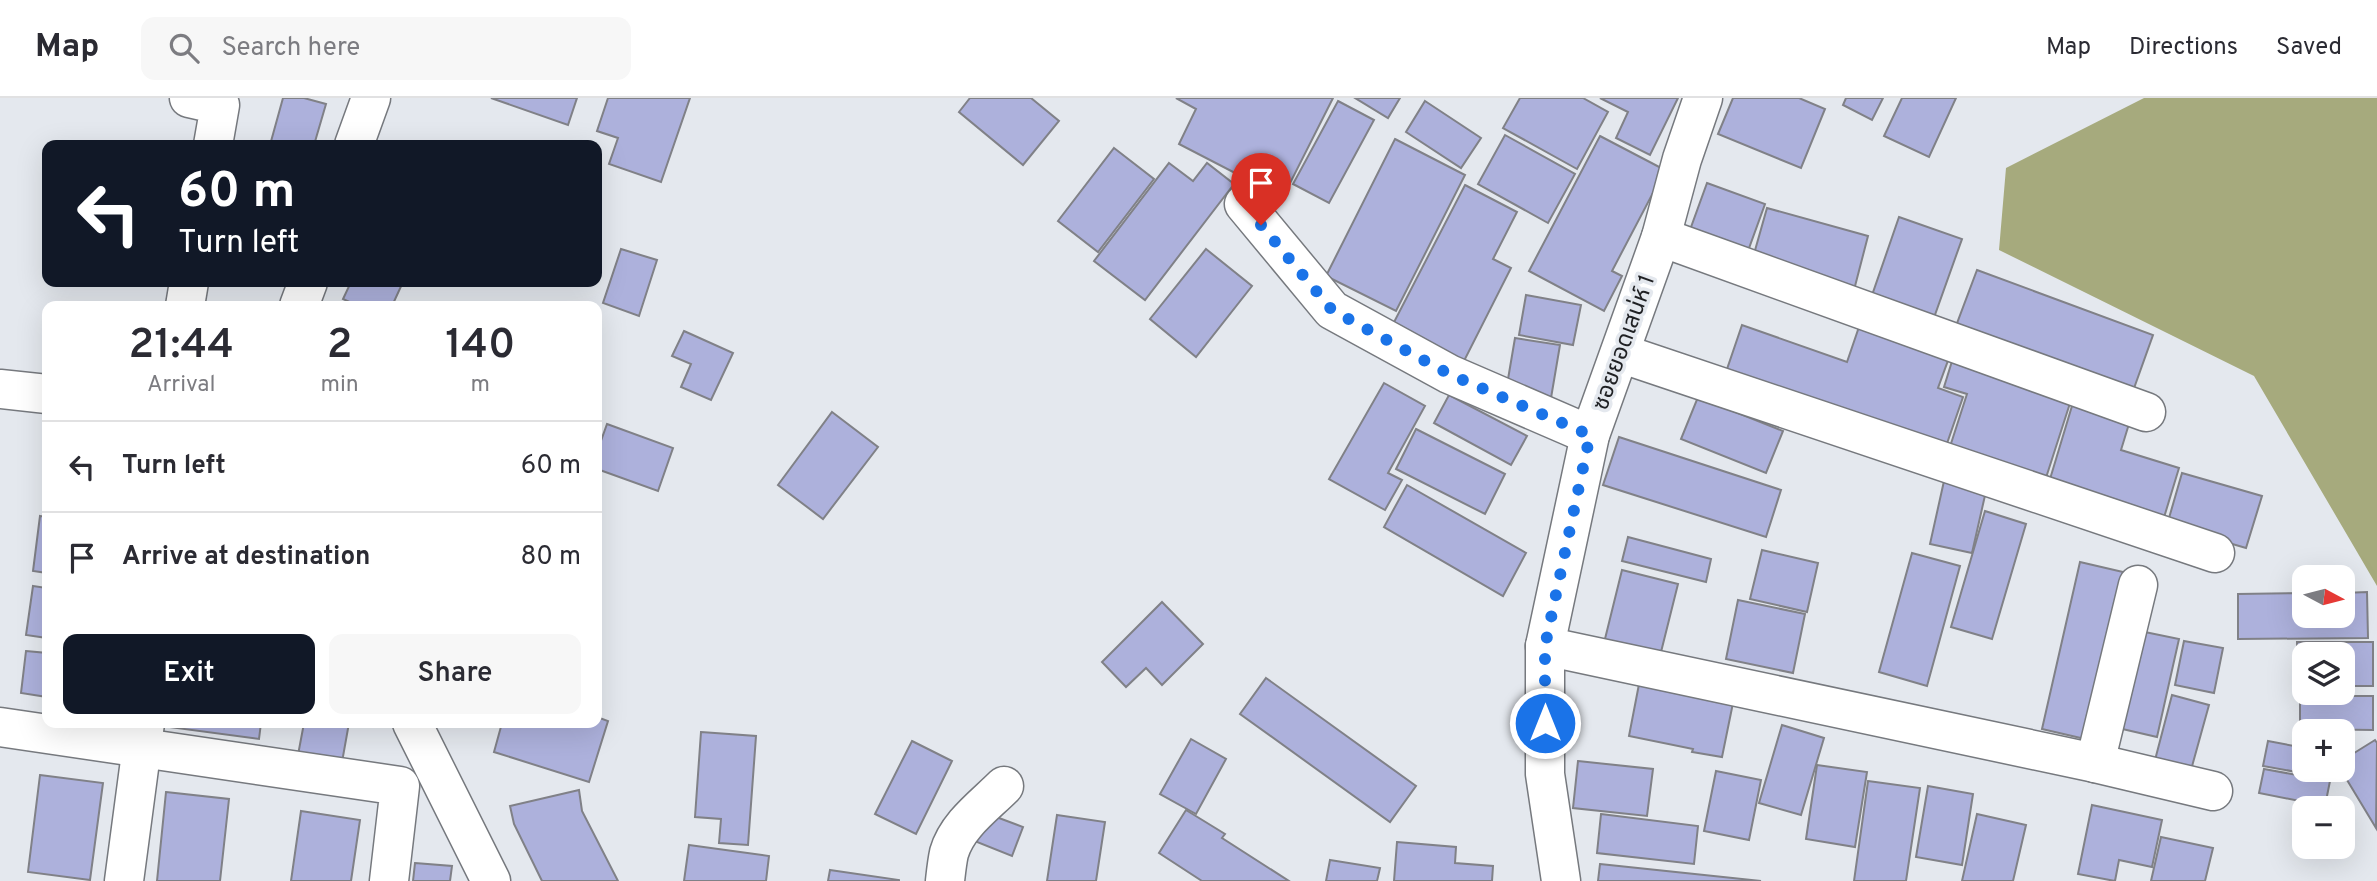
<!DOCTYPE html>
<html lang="en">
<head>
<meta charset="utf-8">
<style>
  :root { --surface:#fff; --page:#f7f7f7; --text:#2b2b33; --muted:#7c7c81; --line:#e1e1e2; --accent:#111827 }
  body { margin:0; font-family:Overpass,"Noto Sans Thai",sans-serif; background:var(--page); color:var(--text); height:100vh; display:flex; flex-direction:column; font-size:26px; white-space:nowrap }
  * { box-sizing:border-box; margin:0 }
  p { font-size:23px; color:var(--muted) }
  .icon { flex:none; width:38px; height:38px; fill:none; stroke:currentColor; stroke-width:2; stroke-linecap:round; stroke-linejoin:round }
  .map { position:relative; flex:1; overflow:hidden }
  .drawer { position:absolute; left:42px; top:203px; width:560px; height:427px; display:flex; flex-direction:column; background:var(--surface); border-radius:14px; box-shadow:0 7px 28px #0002 }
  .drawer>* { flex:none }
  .top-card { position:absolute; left:42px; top:42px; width:560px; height:147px; border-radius:14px; box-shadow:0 7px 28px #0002; background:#111827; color:#fff; overflow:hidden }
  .needle { width:46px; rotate:97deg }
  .controls { position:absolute; left:2292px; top:467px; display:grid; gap:14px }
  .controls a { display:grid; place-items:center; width:63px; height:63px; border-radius:14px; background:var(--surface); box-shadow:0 7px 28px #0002; font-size:35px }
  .pin { position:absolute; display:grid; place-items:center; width:60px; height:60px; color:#fff; margin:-72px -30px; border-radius:50% 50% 50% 0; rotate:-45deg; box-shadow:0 0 7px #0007 }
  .pin .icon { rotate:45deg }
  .me { position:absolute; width:77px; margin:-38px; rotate:0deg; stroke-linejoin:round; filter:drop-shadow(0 0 5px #0008) }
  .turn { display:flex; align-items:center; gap:24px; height:147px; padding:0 21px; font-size:32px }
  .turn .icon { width:91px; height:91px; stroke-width:2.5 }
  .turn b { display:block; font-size:49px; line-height:60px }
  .eta { display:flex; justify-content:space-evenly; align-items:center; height:119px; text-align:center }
  .eta b { font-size:42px; font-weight:600; line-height:49px }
  .action { display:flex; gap:14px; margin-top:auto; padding:14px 21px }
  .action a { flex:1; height:80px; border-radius:14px; background:var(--accent); color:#fff; font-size:28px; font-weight:600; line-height:80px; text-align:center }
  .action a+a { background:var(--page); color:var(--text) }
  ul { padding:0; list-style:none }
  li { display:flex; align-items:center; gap:21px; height:91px; padding:0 21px; border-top:2px solid var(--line) }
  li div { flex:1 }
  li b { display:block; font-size:26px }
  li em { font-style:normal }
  header { display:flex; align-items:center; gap:42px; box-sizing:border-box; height:98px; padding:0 35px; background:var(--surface); border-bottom:2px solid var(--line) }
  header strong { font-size:33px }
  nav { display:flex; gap:38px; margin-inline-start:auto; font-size:24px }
  .search { width:490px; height:63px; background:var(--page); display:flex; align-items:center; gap:18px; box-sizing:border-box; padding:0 24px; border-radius:14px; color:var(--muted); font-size:26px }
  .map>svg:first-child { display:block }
</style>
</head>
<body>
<header>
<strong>Map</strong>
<div class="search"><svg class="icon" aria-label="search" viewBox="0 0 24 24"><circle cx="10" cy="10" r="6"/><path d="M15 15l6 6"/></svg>Search here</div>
<nav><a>Map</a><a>Directions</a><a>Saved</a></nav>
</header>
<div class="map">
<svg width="2377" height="783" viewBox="0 0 2377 783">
  <rect width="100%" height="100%" fill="#e4e8ee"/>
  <polygon fill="#a6aa7d" points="2144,0 2377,0 2377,488 2254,278 1999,152 2006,70"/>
  <g fill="#adb1dc" stroke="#808187" stroke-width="2">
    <polygon points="283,0 304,0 326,6 314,47 270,47"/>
    <polygon points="491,0 577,0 568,27"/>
    <polygon points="608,0 690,0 661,84 609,66 618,40 597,33"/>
    <polygon points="970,0 1031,0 1059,23 1023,67 959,14"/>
    <polygon points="1333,0 1279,107 1235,85 1239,77 1179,46 1196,11 1176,0"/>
    <polygon points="1355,0 1400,0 1388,20"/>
    <polygon points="1520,0 1583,0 1608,14 1577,71 1503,30"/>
    <polygon points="1600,0 1678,0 1650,57 1616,40 1628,14"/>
    <polygon points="1733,0 1799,0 1825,11 1801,70 1718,36"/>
    <polygon points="1846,0 1883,0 1872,22 1843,7"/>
    <polygon points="1902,0 1956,0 1929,59 1884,38"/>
    <polygon points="1338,3 1374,22 1329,105 1293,86"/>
    <polygon points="1425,3 1481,40 1461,70 1406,34"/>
    <polygon points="1505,37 1575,76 1548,125 1478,86"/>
    <polygon points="1600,38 1665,72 1612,173 1622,178 1604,213 1529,173"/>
    <polygon points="1395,41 1465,77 1396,213 1326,178"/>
    <polygon points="1114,50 1154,81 1098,154 1058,123"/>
    <polygon points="1169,65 1193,83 1207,65 1234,86 1145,202 1094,163"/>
    <polygon points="1707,85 1765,106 1744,164 1686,143"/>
    <polygon points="1465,87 1517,114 1493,161 1511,170 1463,265 1392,228"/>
    <polygon points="1767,110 1868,138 1854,192 1752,163"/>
    <polygon points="1899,119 1962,141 1931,228 1869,206"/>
    <polygon points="621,151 657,162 639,218 603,205"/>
    <polygon points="1206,151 1252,188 1196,259 1150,221"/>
    <polygon points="1977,172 2153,237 2133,293 1956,228"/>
    <polygon points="351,184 403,184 392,208 358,208 343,201"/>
    <polygon points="1526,197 1581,207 1573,247 1519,237"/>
    <polygon points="1860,226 1950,257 1938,290 1963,299 1943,357 1724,280 1742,227 1847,264"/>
    <polygon points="684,233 733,255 711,302 681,289 691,266 672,258"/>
    <polygon points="1515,240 1560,247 1551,300 1506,293"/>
    <polygon points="1953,260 2072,299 2043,389 1947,358 1967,296 1944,289"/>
    <polygon points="1384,285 1425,308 1388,375 1402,382 1385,412 1329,381"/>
    <polygon points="1449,297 1527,338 1511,367 1434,325"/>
    <polygon points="2075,298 2132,316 2121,352 2179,370 2162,426 2047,391"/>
    <polygon points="1698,299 1783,333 1766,375 1681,341"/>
    <polygon points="832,314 878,349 823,421 778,387"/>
    <polygon points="607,326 673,350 658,393 597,371 597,354"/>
    <polygon points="1416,331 1505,376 1485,416 1396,371"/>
    <polygon points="1619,339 1781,392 1766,439 1603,387"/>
    <polygon points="2182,375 2262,398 2246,450 2167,427"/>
    <polygon points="1944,383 1986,393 1972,455 1930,446"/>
    <polygon points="1407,387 1526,455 1503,498 1384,429"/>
    <polygon points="1985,413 2026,426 1992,541 1951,529"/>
    <polygon points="40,418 47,419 47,475 33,473"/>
    <polygon points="1628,439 1711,461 1706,484 1622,463"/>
    <polygon points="1762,452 1818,465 1807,514 1750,501"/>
    <polygon points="1912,455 1960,468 1927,588 1879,574"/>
    <polygon points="2080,464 2123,474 2085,641 2042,631"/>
    <polygon points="1622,472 1678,486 1659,562 1603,549"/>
    <polygon points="33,488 47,490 47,540 26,537"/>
    <polygon points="2367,494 2368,540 2238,541 2238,496 2305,495 2305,518 2343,518 2343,495"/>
    <polygon points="1738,502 1805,516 1793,575 1726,561"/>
    <polygon points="1162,504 1203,546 1162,587 1146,570 1126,589 1102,564"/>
    <polygon points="2140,533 2179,541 2157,639 2118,630"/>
    <polygon points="2184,543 2223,550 2214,595 2175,587"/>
    <polygon points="2297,544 2373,544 2373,588 2343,588 2343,556 2305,556 2305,589 2298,589"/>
    <polygon points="26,553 47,555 47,599 21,595"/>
    <polygon points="1266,580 1416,688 1390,724 1240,616"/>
    <polygon points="1640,581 1734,600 1722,659 1692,654 1693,651 1629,638"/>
    <polygon points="2172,597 2209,607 2191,672 2155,662"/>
    <polygon points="2300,598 2373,598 2373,632 2300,631"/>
    <polygon points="597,619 608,623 589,684 494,654 502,625 597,625"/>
    <polygon points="170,625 261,625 259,641 169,629"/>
    <polygon points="304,625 349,625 342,664 298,657"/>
    <polygon points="1782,627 1824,640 1801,717 1759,705"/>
    <polygon points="701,634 756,638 748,747 719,745 721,721 695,719"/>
    <polygon points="1191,641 1226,661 1196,716 1160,696"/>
    <polygon points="2375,642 2377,645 2376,730 2341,672 2343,672 2343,662"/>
    <polygon points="912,643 952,663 916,736 875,716"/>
    <polygon points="2268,643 2305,650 2305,672 2332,672 2330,680 2263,668"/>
    <polygon points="1578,663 1653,671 1647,718 1573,710"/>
    <polygon points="1817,667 1867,674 1855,749 1806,741"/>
    <polygon points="2264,671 2330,683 2325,708 2259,695"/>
    <polygon points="1716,673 1761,682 1749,742 1704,733"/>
    <polygon points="40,677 103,685 90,782 28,774"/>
    <polygon points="1868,683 1920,690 1906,783 1854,783"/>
    <polygon points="1928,688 1973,696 1962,767 1916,759"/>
    <polygon points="579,692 582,713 618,783 542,783 514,726 510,708"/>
    <polygon points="166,694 229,701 220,783 157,783"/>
    <polygon points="2092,707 2162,722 2152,769 2119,762 2115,783 2078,776"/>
    <polygon points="1186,712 1225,736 1222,740 1289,783 1202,783 1159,755"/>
    <polygon points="301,713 360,722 351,783 291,783"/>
    <polygon points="983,714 1023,729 1012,758 972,742"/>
    <polygon points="1601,716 1698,728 1694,766 1597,755"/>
    <polygon points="1977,716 2026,727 2013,783 1962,783"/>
    <polygon points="1057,717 1105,724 1096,783 1047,783"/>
    <polygon points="2161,739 2213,750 2205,783 2151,783"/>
    <polygon points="1397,744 1456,749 1455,765 1493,768 1492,783 1394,783"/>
    <polygon points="689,747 769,758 766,783 684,783"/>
    <polygon points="1330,762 1380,770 1377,783 1326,783"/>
    <polygon points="415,765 452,768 450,783 413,783"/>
    <polygon points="1600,766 1761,783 1598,783"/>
    <polygon points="830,772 899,782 899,783 828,783"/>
  </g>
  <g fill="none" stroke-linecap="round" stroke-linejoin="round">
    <g stroke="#76797e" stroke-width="41">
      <g id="minor">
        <polyline points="189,0 220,7 213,47"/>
        <polyline points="354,47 371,0"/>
        <polyline points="1244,106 1332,212 1449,276 1590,337"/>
        <polyline points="1661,139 2146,314"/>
        <polyline points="185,208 189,184"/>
        <polyline points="299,208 308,184"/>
        <polyline points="1620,255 2215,455"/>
        <polyline points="0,291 47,296"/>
        <polyline points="1545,548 2095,665 2213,693"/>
        <polyline points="412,625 491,783"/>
        <polyline points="0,629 400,688 389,783"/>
        <polyline points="2095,665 2138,487"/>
        <polyline points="124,783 145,625"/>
        <path d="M945 783C946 774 947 764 949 755 957 727 984 708 1004 688"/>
        <polyline points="1561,783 1545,676 1545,548 1590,337 1661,139 1682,61 1703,0"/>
      </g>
    </g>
    <use href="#minor" stroke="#fff" stroke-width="38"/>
  </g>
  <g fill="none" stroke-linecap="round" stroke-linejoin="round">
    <polyline stroke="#1a73e8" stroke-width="12" stroke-dasharray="0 21.6" points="1261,127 1332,212 1449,276 1590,337 1545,548 1545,625"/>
  </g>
  <g text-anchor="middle" stroke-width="7" stroke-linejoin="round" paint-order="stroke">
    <g font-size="23" fill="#1f2023" stroke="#e4e8ee">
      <text transform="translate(1623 244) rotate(-70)" y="8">ซอยยอดเสน่ห์ 1</text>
    </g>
  </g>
</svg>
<div class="controls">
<a><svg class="needle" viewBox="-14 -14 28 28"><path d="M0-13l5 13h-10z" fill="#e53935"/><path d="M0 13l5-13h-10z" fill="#7c7c81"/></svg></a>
<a><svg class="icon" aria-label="layers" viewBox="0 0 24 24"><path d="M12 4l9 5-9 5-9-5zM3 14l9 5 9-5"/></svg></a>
<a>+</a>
<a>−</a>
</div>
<div class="pin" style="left:1261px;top:127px;background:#d93025"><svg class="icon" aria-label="arrive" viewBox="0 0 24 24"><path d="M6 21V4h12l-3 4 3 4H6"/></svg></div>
<svg class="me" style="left:1545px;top:625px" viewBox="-20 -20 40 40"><circle r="17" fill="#1a73e8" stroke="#fff" stroke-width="3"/><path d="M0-11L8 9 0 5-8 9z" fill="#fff"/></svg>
<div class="top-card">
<div class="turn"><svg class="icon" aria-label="left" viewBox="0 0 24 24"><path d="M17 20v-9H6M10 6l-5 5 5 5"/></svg><div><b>60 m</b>Turn left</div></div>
</div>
<section class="drawer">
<div class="eta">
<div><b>21:44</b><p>Arrival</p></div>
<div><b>2</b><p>min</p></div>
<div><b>140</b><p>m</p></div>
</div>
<ul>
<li><svg class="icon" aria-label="left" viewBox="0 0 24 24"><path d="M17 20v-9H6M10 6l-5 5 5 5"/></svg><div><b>Turn left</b></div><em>60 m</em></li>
<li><svg class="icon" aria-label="arrive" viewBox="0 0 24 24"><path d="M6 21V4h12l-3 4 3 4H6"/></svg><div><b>Arrive at destination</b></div><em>80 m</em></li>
</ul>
<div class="action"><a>Exit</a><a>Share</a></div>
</section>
</div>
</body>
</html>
